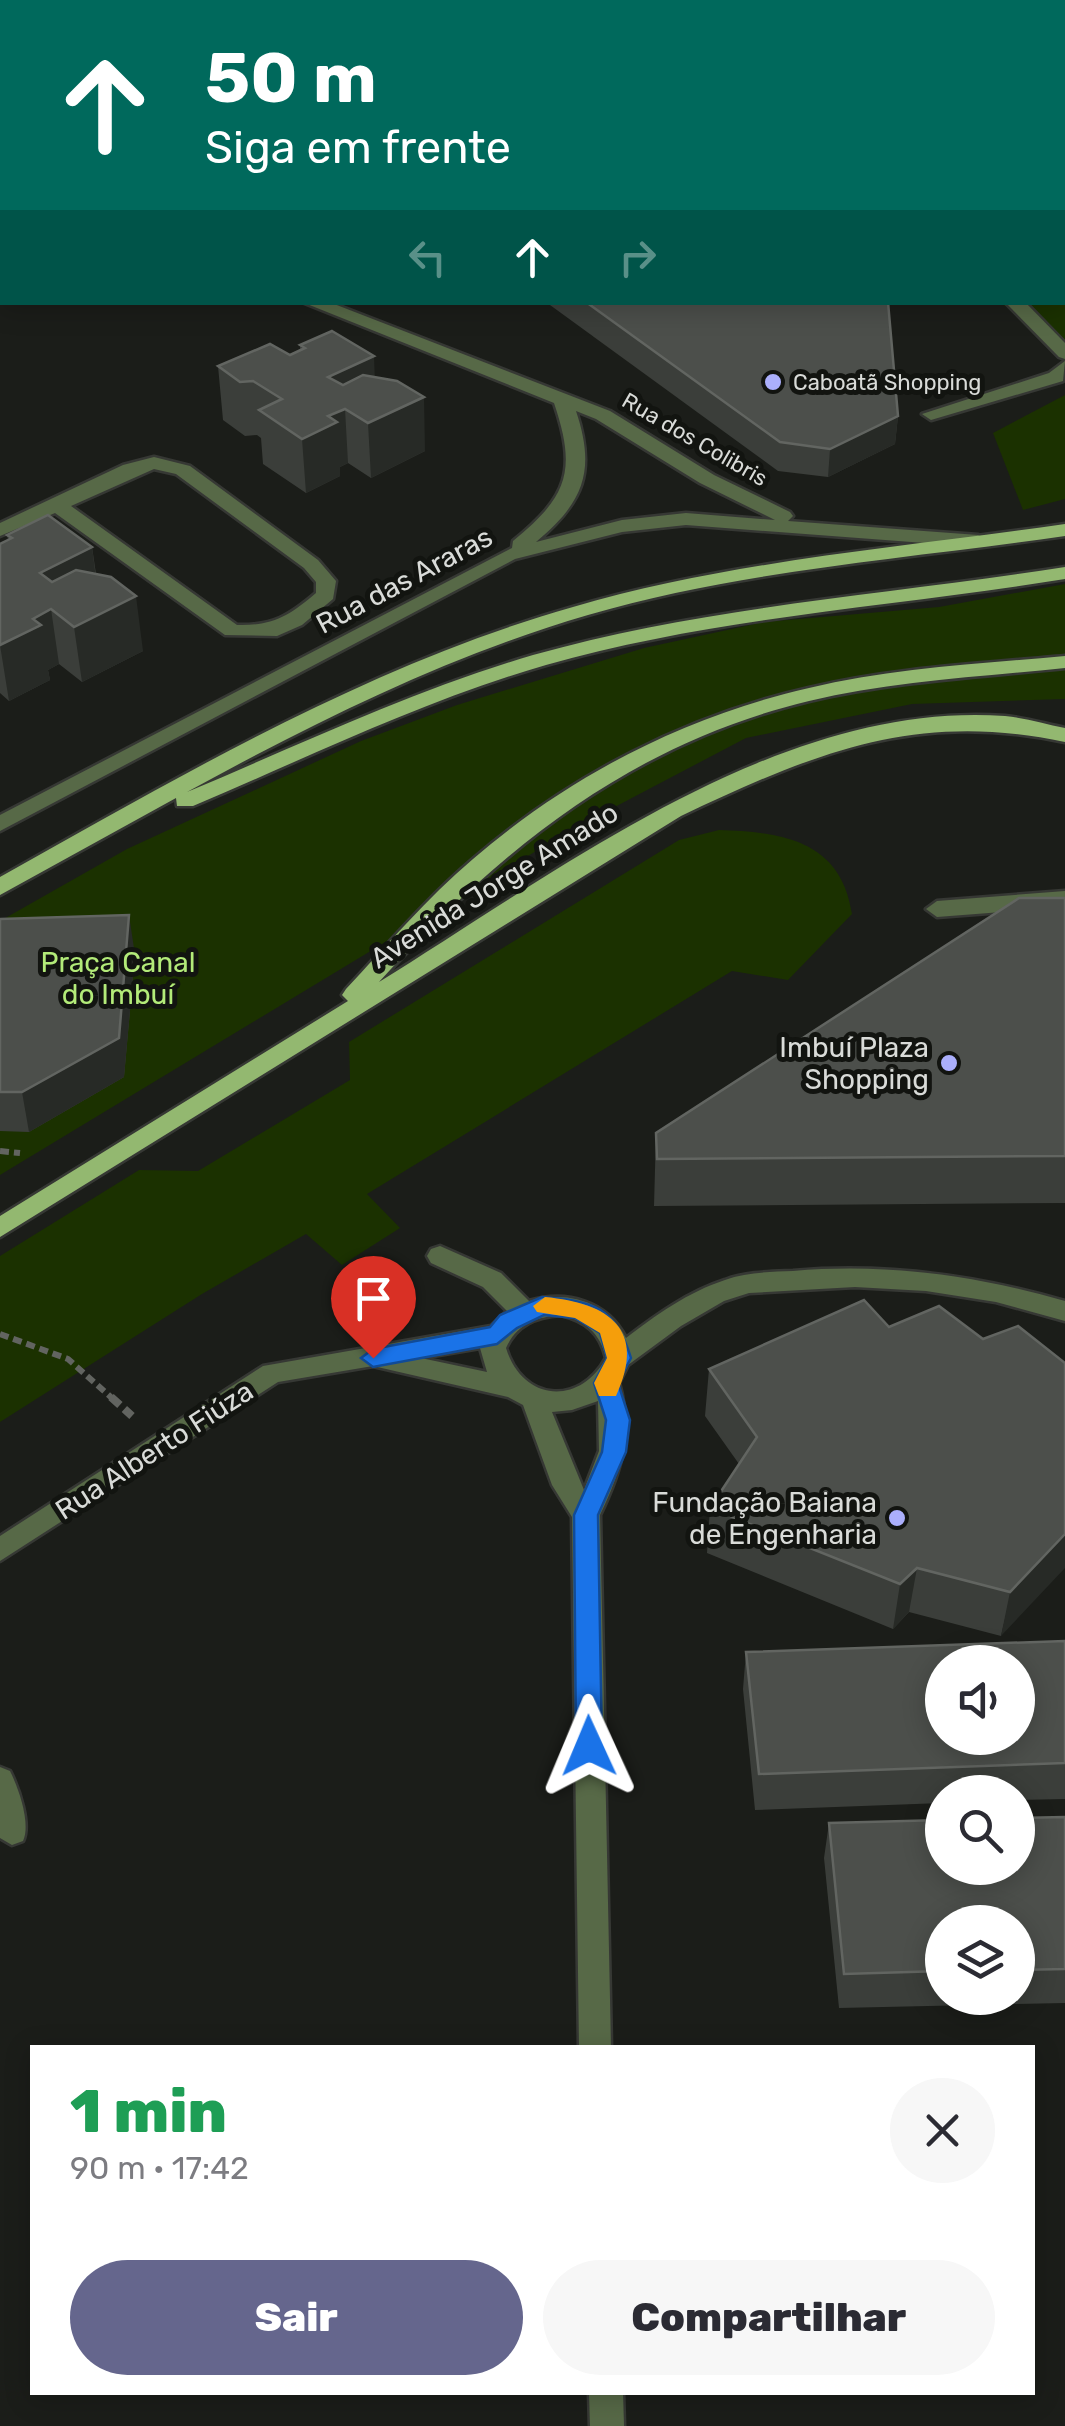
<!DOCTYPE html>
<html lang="pt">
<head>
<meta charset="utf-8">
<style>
  :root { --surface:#fff; --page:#f7f7f7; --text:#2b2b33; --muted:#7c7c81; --accent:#65668d }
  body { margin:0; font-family:Rubik,sans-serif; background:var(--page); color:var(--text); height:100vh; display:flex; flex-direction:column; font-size:38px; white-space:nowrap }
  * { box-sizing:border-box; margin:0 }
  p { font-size:32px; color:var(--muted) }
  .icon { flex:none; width:55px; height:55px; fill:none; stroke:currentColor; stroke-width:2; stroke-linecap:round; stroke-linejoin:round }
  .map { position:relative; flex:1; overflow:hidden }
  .drawer { position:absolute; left:30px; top:2045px; width:1005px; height:350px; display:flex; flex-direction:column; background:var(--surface); border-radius:0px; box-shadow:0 5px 25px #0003 }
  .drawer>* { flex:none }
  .guide { position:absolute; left:0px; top:0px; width:1065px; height:305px; box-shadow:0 5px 25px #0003; background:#00695c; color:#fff; overflow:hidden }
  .tools { position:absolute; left:925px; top:1645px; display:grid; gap:20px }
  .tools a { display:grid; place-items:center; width:110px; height:110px; border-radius:50%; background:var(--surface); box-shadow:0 5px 25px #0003; font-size:50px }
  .pin { position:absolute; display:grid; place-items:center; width:85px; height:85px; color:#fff; margin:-102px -42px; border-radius:50% 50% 50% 0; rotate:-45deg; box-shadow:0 0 10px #0007 }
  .pin .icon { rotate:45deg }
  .me { position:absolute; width:110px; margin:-55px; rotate:359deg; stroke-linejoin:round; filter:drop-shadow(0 0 8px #0008) }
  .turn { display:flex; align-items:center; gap:35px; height:210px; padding:0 40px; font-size:45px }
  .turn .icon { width:130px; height:130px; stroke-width:2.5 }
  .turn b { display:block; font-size:70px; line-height:85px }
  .lanes { display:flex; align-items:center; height:95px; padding:0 40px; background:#0003; justify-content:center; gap:50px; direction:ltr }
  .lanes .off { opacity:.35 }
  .round { display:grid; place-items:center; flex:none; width:105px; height:105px; border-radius:52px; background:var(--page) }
  .head { display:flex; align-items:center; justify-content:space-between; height:170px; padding:0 40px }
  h1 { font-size:60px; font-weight:800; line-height:75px; color:#1e9e55 }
  .cta { display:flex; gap:20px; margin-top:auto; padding:20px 40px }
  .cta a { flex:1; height:115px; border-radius:60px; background:var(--accent); color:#fff; font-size:40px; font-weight:800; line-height:115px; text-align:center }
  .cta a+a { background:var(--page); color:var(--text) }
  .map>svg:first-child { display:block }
</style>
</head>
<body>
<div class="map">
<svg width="1065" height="2426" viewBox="0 0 1065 2426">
  <rect width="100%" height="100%" fill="#1b1d19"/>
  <g fill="#1b3100">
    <polygon points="541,0 1065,0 1065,342 1000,303 1062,302 1062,2"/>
    <polygon points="1065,395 1065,499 1023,510 993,433"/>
    <polygon points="1065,584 1065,699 912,704 746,738 571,830 0,1175 0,921 127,849 361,741 457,705 644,648 764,622 939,607"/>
    <path d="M719 830C782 832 841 840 852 914L788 980 732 971 367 1194 400 1228 342 1265 306 1234 202 1294 0 1422V1256L139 1170 198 1171 350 1080 349 1042 679 840Z"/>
  </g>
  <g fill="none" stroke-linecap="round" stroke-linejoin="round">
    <g stroke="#363834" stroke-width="5">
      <g id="minor">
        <polygon points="61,0 77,0 77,2 62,2"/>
        <path d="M302 302H329L610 411 714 475 790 512 793 516 788 521 978 535 988 541 978 547 686 525 622 532 515 559 0 831V815L512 548 513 541C568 496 577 471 554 403ZM576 411 596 419 700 483 775 520 686 513 622 520 536 542C584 502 596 471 576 411Z"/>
        <polygon points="1005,302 1025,302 1065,343 1065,359 1059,357"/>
        <polygon points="1065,361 1063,381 931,420 922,414 1049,373"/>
        <path d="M154 457 190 466 318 560 336 581 333 599 302 625 277 636 225 635 55 513 0 536V523L123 465ZM154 469 176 474 304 568 316 582V593C289 616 273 626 237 625L71 506Z"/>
        <polygon points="1065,891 1065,907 937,917 926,909 937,901"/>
        <path d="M440 1246 501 1273 529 1301C567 1290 607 1301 626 1338 656 1315 688 1292 725 1280 746 1272 770 1272 793 1271 886 1263 975 1275 1065 1301V1321L996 1302 926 1291 855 1287 749 1293 724 1301 681 1326 628 1365 619 1383C633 1433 622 1469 600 1515L611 2048H579L572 1517 552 1485 523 1405 508 1397 373 1366 278 1382 0 1561V1536L263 1366 491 1326 507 1311 483 1287 431 1263 427 1256 431 1249ZM561 1315C586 1321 600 1333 606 1358 579 1407 522 1401 506 1348 517 1324 536 1317 561 1315ZM480 1348 487 1372 421 1358ZM598 1401 599 1451 584 1490 552 1412 572 1410Z"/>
        <path d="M0 1767 10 1771C19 1789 31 1824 23 1841L12 1845 0 1838Z"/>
        <polygon points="589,2392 623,2392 624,2426 590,2426"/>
      </g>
    </g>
    <g stroke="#363834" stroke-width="5">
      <g id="major">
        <path d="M1065 524V536C906 559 743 570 588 615 447 656 315 722 187 792 301 744 414 690 533 655 706 606 888 595 1065 567V579C893 607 714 617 546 665 424 700 309 757 193 806H177L176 798 0 895V877C184 774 369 665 573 607 733 560 901 548 1065 524Z"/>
        <path d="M1065 656V668C980 677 893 681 809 701 630 744 501 849 379 982 561 870 780 700 1005 716 1026 718 1045 724 1065 728V742C916 710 814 753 681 816L0 1237V1216L348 1001 342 995 346 989C387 945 427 898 473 859 569 776 685 716 809 688 892 668 980 664 1065 656Z"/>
      </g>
    </g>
    <g stroke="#626460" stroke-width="6" stroke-dasharray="9 5" stroke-linecap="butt">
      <polyline points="0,1151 20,1153"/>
      <polyline points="0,1334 68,1359 113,1399"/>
    </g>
    <polyline stroke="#626460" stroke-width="8" stroke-dasharray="12 6" stroke-linecap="butt" points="111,1397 132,1416"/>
    <use href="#minor" fill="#576947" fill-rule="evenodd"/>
    <use href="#major" fill="#93b870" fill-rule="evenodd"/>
  </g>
  <g fill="#3b3e3a" fill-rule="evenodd">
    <polygon points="550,302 888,302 898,416 895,444 828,477 778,471 550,305"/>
    <polygon points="300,345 374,377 425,451 371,478 348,463 340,467 340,476 306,493 263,464 261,438 257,435 245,436 223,420 218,366 290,355 300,350"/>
    <polygon points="7,535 92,547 96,574 143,651 82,682 59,664 48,670 50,680 9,701 0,693 0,544 8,540"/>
    <polygon points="1065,898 1065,1203 654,1206 656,1133"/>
    <polygon points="0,919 135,955 124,1077 29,1132 0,1131"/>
    <polygon points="889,1327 983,1339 1065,1363 1001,1636 909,1612 893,1629 707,1553 710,1508 739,1464 705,1416 709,1369"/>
    <polygon points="1065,1641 1065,1799 1018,1800 1018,1792 942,1792 942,1803 755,1810 743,1689 746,1652"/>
    <path d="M1065 1817V2003L839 2008 824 1858 829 1823ZM942 1922H1018V1998H942Z"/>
  </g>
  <g fill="#272a26">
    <polygon points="374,356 376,410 345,409 348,463 340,467 340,476 306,493 302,439 328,377"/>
    <polygon points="424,397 425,451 371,478 368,423"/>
    <polygon points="898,416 895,444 828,477 830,449"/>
    <polygon points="92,547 99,602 51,609 59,664 48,670 50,680 9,701 0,645 33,619 40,573"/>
    <polygon points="136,596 143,651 82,682 74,627"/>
    <polygon points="129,915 135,955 124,1077 29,1132 22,1092"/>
    <polygon points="1065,1534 1065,1568 1001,1636 1010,1592"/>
    <polygon points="917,1568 909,1612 893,1629 900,1584"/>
  </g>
  <g fill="#4c4f4b" stroke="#626561" stroke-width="2.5" fill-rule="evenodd">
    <polygon points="586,302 888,302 898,416 830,449 780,442"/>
    <polygon points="332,331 374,356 328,377 343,385 363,375 397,381 424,397 368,423 345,409 328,416 337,422 302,439 259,410 282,399 253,381 240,382 218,366 270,344 290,355 305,348 300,345"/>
    <polygon points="48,515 92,547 40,573 52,582 76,570 111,577 136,596 74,627 51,609 33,619 41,625 0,645 0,544 12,538 7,535"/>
    <polygon points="1019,898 1065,898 1065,1156 657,1159 656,1133"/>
    <polygon points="129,915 119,1038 22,1092 0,1092 0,919"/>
    <polygon points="864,1300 889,1327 939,1306 983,1339 1018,1326 1065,1363 1065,1534 1010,1592 917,1568 900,1584 710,1508 757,1437 709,1369"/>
    <path d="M1065 1641V1763L759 1774 746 1652ZM942 1662H1018V1738H942Z"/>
    <polygon points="1065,1817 1065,1969 1018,1970 1018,1922 942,1922 942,1971 844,1974 829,1823 942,1820 942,1868 1018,1868 1018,1818"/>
  </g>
  <path fill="#1a73e8" stroke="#114b97" stroke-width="2.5" d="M542 1297C593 1301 615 1306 631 1358L618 1383 630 1420 626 1452 598 1515 602 1746 599 1754H580L576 1746 574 1515 602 1452 606 1420 594 1383 607 1358 600 1333 575 1318 544 1315 517 1328 497 1344 373 1367 361 1358 373 1349 490 1327 500 1315Z"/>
  <path fill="#f59e0b" d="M545 1297C610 1303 647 1330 616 1396H599L594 1383 607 1358 600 1333 575 1318 537 1312 533 1306Z"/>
  <g fill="#abaffb" stroke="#121410" stroke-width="4">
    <circle cx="773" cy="382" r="10"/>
    <circle cx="949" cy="1063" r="10"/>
    <circle cx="897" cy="1518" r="10"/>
  </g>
  <g text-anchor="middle" stroke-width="10" stroke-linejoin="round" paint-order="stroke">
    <g font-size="22" fill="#d9dbd8" stroke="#121410" text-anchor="start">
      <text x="793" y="390">Caboatã Shopping</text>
    </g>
    <g font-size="22" fill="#d9dbd8" stroke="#121410">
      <text transform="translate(695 439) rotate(30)" y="8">Rua dos Colibris</text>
    </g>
    <g font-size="28" fill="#d9dbd8" stroke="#121410">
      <text transform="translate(404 580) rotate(-28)" y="10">Rua das Araras</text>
      <text transform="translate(494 885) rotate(-32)" y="10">Avenida Jorge Amado</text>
      <text transform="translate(154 1450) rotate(-33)" y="10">Rua Alberto Fiúza</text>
    </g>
    <g font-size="28" fill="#b3eb79" stroke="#121410">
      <text x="118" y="972">Praça Canal<tspan x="118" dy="32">do Imbuí</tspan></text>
    </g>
    <g font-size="28" fill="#d9dbd8" stroke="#121410" text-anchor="end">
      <text x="929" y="1057">Imbuí Plaza<tspan x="929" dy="32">Shopping</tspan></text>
      <text x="877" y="1512">Fundação Baiana<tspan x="877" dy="32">de Engenharia</tspan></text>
    </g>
  </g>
</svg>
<div class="tools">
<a><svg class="icon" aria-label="sound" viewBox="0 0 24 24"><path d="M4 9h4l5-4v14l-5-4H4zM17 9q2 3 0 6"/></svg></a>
<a><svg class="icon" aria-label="search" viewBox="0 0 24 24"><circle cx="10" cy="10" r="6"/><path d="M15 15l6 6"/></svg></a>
<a><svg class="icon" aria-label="layers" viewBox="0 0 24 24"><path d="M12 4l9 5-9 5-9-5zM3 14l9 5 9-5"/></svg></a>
</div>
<div class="pin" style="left:373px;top:1358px;background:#d93025"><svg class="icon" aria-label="arrive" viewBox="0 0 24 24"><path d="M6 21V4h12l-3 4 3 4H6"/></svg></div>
<svg class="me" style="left:589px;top:1746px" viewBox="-20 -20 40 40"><path d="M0-17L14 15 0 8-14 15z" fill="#1a73e8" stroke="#fff" stroke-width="4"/></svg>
<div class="guide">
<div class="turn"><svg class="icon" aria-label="ahead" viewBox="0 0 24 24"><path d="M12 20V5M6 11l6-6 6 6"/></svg><div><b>50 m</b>Siga em frente</div></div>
<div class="lanes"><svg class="icon off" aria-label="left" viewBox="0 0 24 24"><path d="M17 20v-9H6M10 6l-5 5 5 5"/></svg><svg class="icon" aria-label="ahead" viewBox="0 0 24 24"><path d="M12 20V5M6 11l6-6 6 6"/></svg><svg class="icon off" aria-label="right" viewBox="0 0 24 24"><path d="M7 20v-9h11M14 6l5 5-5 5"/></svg></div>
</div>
<section class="drawer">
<div class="head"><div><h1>1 min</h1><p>90 m · 17:42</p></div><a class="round"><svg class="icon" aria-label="close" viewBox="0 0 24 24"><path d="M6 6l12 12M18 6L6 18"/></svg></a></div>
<div class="cta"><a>Sair</a><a>Compartilhar</a></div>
</section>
</div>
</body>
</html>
